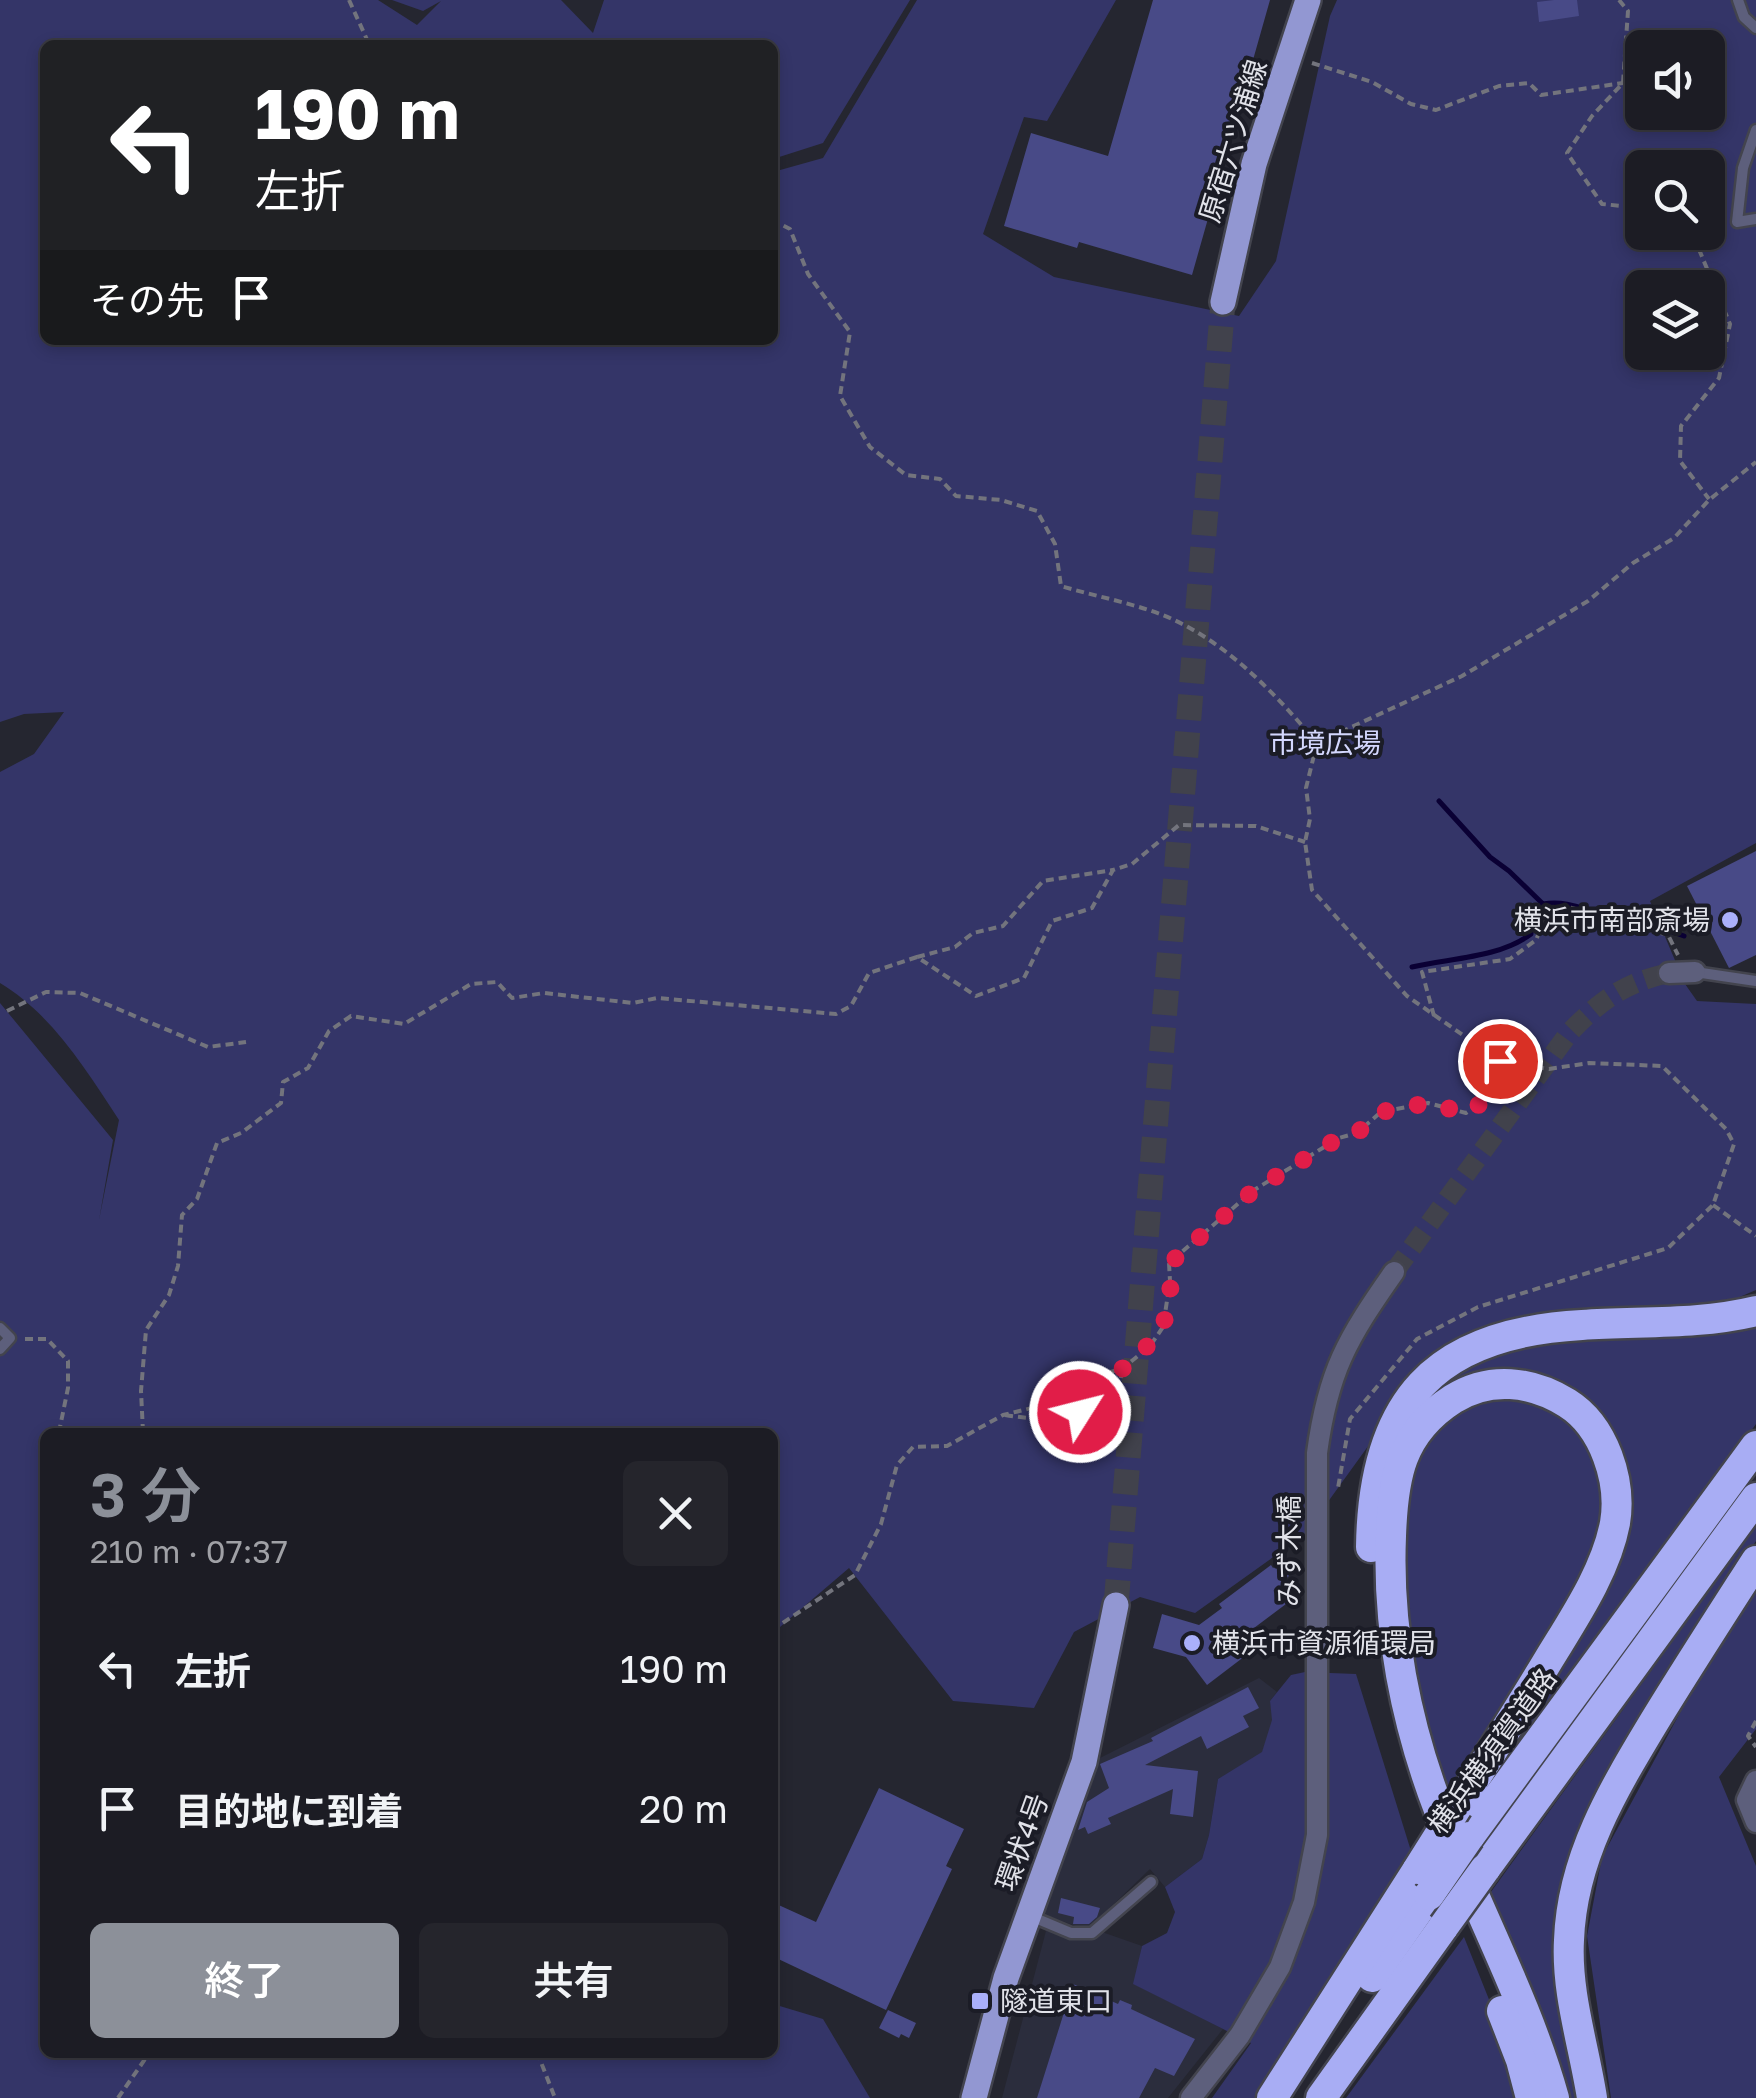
<!DOCTYPE html>
<html lang="ja">
<head>
<meta charset="utf-8">
<style>
  :root { --surface:#1c1c24; --page:#25252c; --text:#f1f3f6; --muted:#a0a1a6; --line:#3a3a41; --accent:#8c9099 }
  body { margin:0; font-family:"Golos Text","Noto Sans JP",sans-serif; background:var(--page); color:var(--text); height:100vh; display:flex; flex-direction:column; font-size:38px; white-space:nowrap }
  * { box-sizing:border-box; margin:0 }
  p { font-size:32px; color:var(--muted) }
  .icon { flex:none; width:55px; height:55px; fill:none; stroke:currentColor; stroke-width:2; stroke-linecap:round; stroke-linejoin:round }
  .map { position:relative; flex:1; overflow:hidden }
  .drawer { position:absolute; left:40px; top:1428px; width:738px; height:630px; display:flex; flex-direction:column; background:var(--surface); border-radius:15px; box-shadow:0 5px 15px #0003,0 0 0 2px var(--line) }
  .drawer>* { flex:none }
  .banner { position:absolute; left:40px; top:40px; width:738px; height:305px; border-radius:15px; box-shadow:0 5px 15px #0003,0 0 0 2px var(--line); background:#202124; color:#fff; overflow:hidden }
  .controls { position:absolute; left:1625px; top:30px; display:grid; gap:20px }
  .controls a { display:grid; place-items:center; width:100px; height:100px; border-radius:15px; background:var(--surface); box-shadow:0 5px 15px #0003,0 0 0 2px var(--line); font-size:50px }
  .pin { position:absolute; display:grid; place-items:center; width:85px; height:85px; color:#fff; margin:-42px; border:5px solid #fff; border-radius:50%; box-shadow:0 2px 10px #0007 }
  .me { position:absolute; width:110px; margin:-55px; rotate:54deg; stroke-linejoin:round; filter:drop-shadow(0 0 8px #0008) }
  .turn { display:flex; align-items:center; gap:35px; height:210px; padding:0 50px; font-size:45px }
  .turn .icon { width:130px; height:130px; stroke-width:2.5 }
  .turn b { display:block; font-size:70px; line-height:85px }
  .then { display:flex; align-items:center; height:95px; padding:0 50px; background:#0003; gap:20px; font-size:38px }
  .round { display:grid; place-items:center; flex:none; width:105px; height:105px; border-radius:15px; background:var(--page) }
  .overview { display:flex; align-items:center; justify-content:space-between; height:170px; padding:0 50px }
  h1 { font-size:60px; font-weight:600; line-height:75px; color:var(--accent) }
  .button { display:flex; gap:20px; margin-top:auto; padding:20px 50px }
  .button a { flex:1; height:115px; border-radius:15px; background:var(--accent); color:#fff; font-size:40px; font-weight:600; line-height:115px; text-align:center }
  .button a+a { background:var(--page); color:var(--text) }
  ul { padding:0; list-style:none }
  li { display:flex; align-items:center; gap:30px; height:140px; padding:0 50px }
  li div { flex:1 }
  li b { display:block; font-size:38px }
  li em { font-style:normal }
  .map>svg:first-child { display:block }
</style>
</head>
<body>
<div class="map">
<svg width="1756" height="2098" viewBox="0 0 1756 2098">
  <rect width="100%" height="100%" fill="#252630"/>
  <g fill="#2b2d3d">
    <polygon points="1259,1678 1277,1692 1270,1701 1273,1720 1262,1753 1218,1779 1209,1835 1202,1859 1165,1887 1150,1869 1087,1930 1045,1915 1046,1895 1094,1761"/>
    <polygon points="1046,1931 1090,1937 1102,1932 1142,1946 1134,1984 1223,2029 1168,2098 1002,2098"/>
  </g>
  <g fill="#343568" fill-rule="evenodd">
    <path d="M0 0H378L417 25 441 1 423 11 392 0H561L593 33 604 0H910L823 143 773 159 772 45H45V340H772L773 172 823 158 917 0H1116L1047 121 1024 117 983 234 1054 277 1239 316 1276 261 1330 16 1337 0H1756V843L1650 901 1685 984 1697 1001 1756 1004V1290L1728 1302 1544 1313 1431 1359 1304 1535 1195 1613 1140 1597 1074 1632 1034 1708 953 1701 849 1568 773 1633 772 1432H45V2052H772L773 2004 823 2019 870 2098H0V1003L113 1140 99 1220 119 1120C86 1070 53 1015 0 983V772L34 754 64 712 24 714 0 722ZM1642 48H1708V112H1642ZM1642 168H1708V232H1642ZM1642 288H1708V352H1642Z"/>
    <polygon points="1756,1323 1756,1424 1478,1807 1630,1496 1623,1448 1584,1396 1530,1373 1449,1388 1442,1376 1518,1343"/>
    <polygon points="1518,1388 1573,1414 1606,1479 1602,1513 1587,1569 1448,1797 1431,1749 1416,1676 1407,1624 1401,1533 1406,1476 1445,1412"/>
    <polygon points="1756,1526 1756,1541 1634,1727 1580,1834 1579,2098 1564,2098 1488,1896"/>
    <polygon points="1756,1591 1756,1729 1719,1777 1756,1866 1756,2098 1611,2098 1587,1936 1602,1857 1721,1637"/>
    <polygon points="1305,1672 1356,1674 1411,1851 1287,2055 1255,2098 1212,2098 1251,2043 1133,1984 1142,1946 1167,1933 1175,1912 1165,1887 1202,1859 1209,1835 1218,1779 1262,1752 1272,1720 1270,1701 1291,1675"/>
    <polygon points="1464,1937 1506,2042 1521,2098 1346,2098"/>
  </g>
  <g fill="none" stroke-linecap="round" stroke-linejoin="round">
    <g stroke="#0a0034" stroke-width="5">
      <path d="M1439 801 1490 857 1509 871 1543 904C1566 900 1583 909 1606 915 1633 921 1658 926 1684 936"/>
      <path d="M1412 967C1450 958 1499 958 1531 934L1532 921 1542 905"/>
    </g>
  </g>
  <g fill="#484a87">
    <polygon points="1153,0 1270,0 1192,275 1079,242 1077,248 1004,226 1031,133 1108,156"/>
    <polygon points="1554,0 1577,0 1579,16 1539,22 1537,2"/>
    <polygon points="1756,851 1756,955 1729,968 1687,886"/>
    <polygon points="1280,1564 1289,1576 1282,1582 1294,1598 1238,1640 1249,1653 1207,1685 1186,1657 1153,1648 1162,1614 1199,1625 1222,1608 1219,1604 1271,1565 1273,1568"/>
    <polygon points="1248,1687 1259,1708 1243,1716 1249,1727 1207,1749 1201,1736 1145,1765 1198,1771 1193,1817 1170,1814 1173,1789 1108,1818 1111,1824 1088,1834 1085,1827 1078,1830 1087,1802 1109,1788 1100,1764 1153,1741 1151,1738"/>
    <polygon points="879,1788 964,1829 946,1866 952,1869 886,2010 772,1956 772,1902 816,1922"/>
    <polygon points="1061,1898 1100,1908 1097,1917 1089,1924 1073,1924 1074,1917 1058,1913"/>
    <polygon points="1073,1984 1118,2004 1120,2000 1132,2005 1131,2009 1195,2039 1174,2076 1155,2068 1139,2098 1037,2098"/>
    <polygon points="888,2010 916,2023 909,2038 901,2034 899,2038 879,2028"/>
  </g>
  <g fill="none" stroke-linecap="round" stroke-linejoin="round">
    <path stroke="#41424c" stroke-width="20" stroke-dasharray="20 10" stroke-linecap="butt" d="M1394 1272 1569 1033C1601 1000 1624 983 1669 973"/>
    <polyline stroke="#41424c" stroke-width="25" stroke-dasharray="25 12" stroke-linecap="butt" points="1116,1605 1223,302"/>
    <g stroke="#43444e" stroke-width="15">
      <g id="service">
        <polyline points="1738,0 1744,17 1756,28"/>
        <polyline points="1756,130 1743,168 1737,222 1756,219"/>
        <polyline points="1695,972 1756,981"/>
        <polyline points="0,1328 10,1338 0,1349"/>
        <polyline points="1028,1915 1071,1933 1092,1933 1151,1882"/>
      </g>
    </g>
    <g stroke="#43444e" stroke-width="25">
      <g id="minor">
        <polyline points="1669,973 1695,972"/>
        <polyline points="1756,1781 1747,1800 1756,1822"/>
        <path d="M1191 2098 1240 2035 1280 1967 1304 1902 1317 1835V1453C1328 1371 1347 1339 1394 1272"/>
      </g>
    </g>
    <g stroke="#43444e" stroke-width="30">
      <g id="primary">
        <polyline points="1223,302 1254,164 1308,0"/>
        <polyline points="974,2098 1006,1978 1084,1762 1116,1605"/>
      </g>
    </g>
    <g stroke="#43444e" stroke-width="35">
      <g id="motorway">
        <path d="M1371 1547C1373 1401 1434 1333 1582 1325 1641 1321 1698 1325 1756 1311"/>
        <path d="M1457 1807C1488 1758 1519 1709 1549 1659 1574 1618 1606 1571 1615 1523 1622 1481 1604 1426 1567 1403 1531 1381 1490 1376 1453 1399 1400 1433 1393 1477 1391 1536 1387 1629 1406 1724 1439 1810 1475 1907 1526 1998 1554 2098"/>
        <polyline points="1469,1837 1756,1446"/>
        <polyline points="1485,1869 1756,1498"/>
        <polyline points="1372,1977 1429,1895"/>
        <polyline points="1502,2011 1521,2060 1531,2098"/>
        <polyline points="1272,2098 1418,1869"/>
        <polyline points="1321,2098 1444,1926"/>
        <path d="M1592 2098C1584 2046 1566 1993 1569 1940 1572 1858 1613 1790 1654 1722 1687 1668 1722 1614 1756 1561"/>
      </g>
    </g>
    <g stroke="#73747d" stroke-width="4" stroke-dasharray="8 5" stroke-linecap="butt">
      <polyline points="349,0 369,44 382,45"/>
      <polyline points="1619,0 1628,11 1623,83 1592,116 1567,153 1602,204 1642,208"/>
      <polyline points="1312,63 1372,82 1411,104 1436,110 1499,86 1529,83 1541,95 1623,83"/>
      <path d="M772 220 790 229 808 274 850 332 840 396 870 447 906 475 940 479 956 496 1001 500 1037 511 1055 544 1061 586C1094 596 1128 602 1160 614 1223 638 1275 693 1317 743"/>
      <polyline points="1680,232 1698,247 1730,324 1719,378 1681,426 1680,461 1709,499"/>
      <polyline points="1317,743 1306,788 1310,819 1305,842 1312,890 1407,996 1500,1061 1549,1069 1589,1063 1662,1066 1726,1129 1734,1144 1713,1205 1668,1248 1478,1307 1417,1339 1350,1419 1338,1488"/>
      <polyline points="1317,743 1462,676 1588,601 1633,563 1674,538 1709,500 1756,462"/>
      <polyline points="917,957 955,947 973,933 1003,926 1043,881 1113,870"/>
      <polyline points="7,1011 46,992 80,993 208,1047 246,1042"/>
      <polyline points="1434,1016 1422,972 1510,959 1536,940 1547,913 1565,906 1668,935 1678,955"/>
      <polyline points="1713,1205 1756,1236"/>
      <polyline points="25,1339 47,1339 68,1361 68,1388 59,1432"/>
      <path d="M1005 1415C1062 1424 1074 1416 1120 1384L1122 1369"/>
      <polyline points="143,1432 141,1391 146,1330 169,1295 178,1266 182,1215 197,1199 217,1143 241,1133 281,1103 283,1082 308,1068 329,1031 351,1016 404,1024 471,984 497,982 512,998 544,993 633,1003 657,998 836,1014 851,1006 869,973 917,957 976,996 1024,978 1052,921 1092,908 1113,870 1132,864 1179,825 1256,826 1305,842"/>
      <polyline points="772,1630 855,1575 881,1524 897,1465 913,1447 947,1446 1003,1415 1040,1406 1073,1392 1094,1376 1122,1369 1150,1346 1163,1327 1170,1281 1169,1263 1254,1190 1339,1138 1357,1133 1381,1112 1428,1103 1466,1113 1489,1098 1500,1061"/>
      <polyline points="1756,1721 1748,1736 1756,1747"/>
      <polyline points="537,2052 555,2098"/>
      <polyline points="118,2098 150,2052"/>
    </g>
    <use href="#service" stroke="#5d5f7c" stroke-width="10"/>
    <use href="#minor" stroke="#5d5f7c" stroke-width="20"/>
    <use href="#primary" stroke="#9297d2" stroke-width="25"/>
    <use href="#motorway" stroke="#a8adf4" stroke-width="30"/>
    <g stroke="#43444e" stroke-width="35" stroke-linecap="butt">
      <g id="motorway-bridge">
        <polyline points="1418,1869 1457,1807"/>
        <polyline points="1429,1895 1469,1837"/>
        <polyline points="1444,1926 1485,1869"/>
      </g>
    </g>
    <use href="#motorway-bridge" stroke="#a8adf4" stroke-width="30"/>
  </g>
  <g fill="none" stroke-linecap="round" stroke-linejoin="round">
    <path stroke="#e11d48" stroke-width="18" stroke-dasharray="0 32.4" d="M1080 1412 1120 1384 1122 1369C1164 1334 1173 1319 1170 1263L1254 1190 1339 1138 1357 1133 1381 1112 1428 1103 1466 1113 1489 1098 1500 1061"/>
  </g>
  <g fill="#aab0fb" stroke="#1b1c26" stroke-width="4">
    <circle cx="1730" cy="920" r="10"/>
    <circle cx="1192" cy="1643" r="10"/>
    <rect x="970" y="1991" width="20" height="20" rx="5"/>
  </g>
  <g text-anchor="middle" stroke-width="8" stroke-linejoin="round" paint-order="stroke">
    <g font-size="28" fill="#e1e2e9" stroke="#1b1c26">
      <text transform="translate(1233 141) rotate(-73)" y="10">原宿六ツ浦線</text>
      <text transform="translate(1289 1551) rotate(-90)" y="10">みず木橋</text>
      <text transform="translate(1492 1751) rotate(-54)" y="10">横浜横須賀道路</text>
      <text transform="translate(1022 1842) rotate(-70)" y="10">環状4号</text>
    </g>
    <g font-size="28" fill="#d3d7fd" stroke="#1b1c26">
      <text x="1325" y="753">市境広場</text>
    </g>
    <g font-size="28" fill="#e1e2e9" stroke="#1b1c26" text-anchor="start">
      <text x="1710" y="930" text-anchor="end">横浜市南部斎場</text>
      <text x="1212" y="1653">横浜市資源循環局</text>
      <text x="1000" y="2011">隧道東口</text>
    </g>
  </g>
</svg>
<div class="controls">
<a><svg class="icon" aria-label="sound" viewBox="0 0 24 24"><path d="M4 9h4l5-4v14l-5-4H4zM17 9q2 3 0 6"/></svg></a>
<a><svg class="icon" aria-label="search" viewBox="0 0 24 24"><circle cx="10" cy="10" r="6"/><path d="M15 15l6 6"/></svg></a>
<a><svg class="icon" aria-label="layers" viewBox="0 0 24 24"><path d="M12 4l9 5-9 5-9-5zM3 14l9 5 9-5"/></svg></a>
</div>
<div class="pin" style="left:1500px;top:1061px;background:#d93025"><svg class="icon" aria-label="arrive" viewBox="0 0 24 24"><path d="M6 21V4h12l-3 4 3 4H6"/></svg></div>
<svg class="me" style="left:1080px;top:1412px" viewBox="-20 -20 40 40"><circle r="17" fill="#e11d48" stroke="#fff" stroke-width="3"/><path d="M0-11L8 9 0 5-8 9z" fill="#fff"/></svg>
<div class="banner">
<div class="turn"><svg class="icon" aria-label="left" viewBox="0 0 24 24"><path d="M17 20v-9H6M10 6l-5 5 5 5"/></svg><div><b>190 m</b>左折</div></div>
<div class="then">その先<svg class="icon" aria-label="arrive" viewBox="0 0 24 24"><path d="M6 21V4h12l-3 4 3 4H6"/></svg></div>
</div>
<section class="drawer">
<div class="overview"><div><h1>3 分</h1><p>210 m · 07:37</p></div><a class="round"><svg class="icon" aria-label="close" viewBox="0 0 24 24"><path d="M6 6l12 12M18 6L6 18"/></svg></a></div>
<ul>
<li><svg class="icon" aria-label="left" viewBox="0 0 24 24"><path d="M17 20v-9H6M10 6l-5 5 5 5"/></svg><div><b>左折</b></div><em>190 m</em></li>
<li><svg class="icon" aria-label="arrive" viewBox="0 0 24 24"><path d="M6 21V4h12l-3 4 3 4H6"/></svg><div><b>目的地に到着</b></div><em>20 m</em></li>
</ul>
<div class="button"><a>終了</a><a>共有</a></div>
</section>
</div>
</body>
</html>
